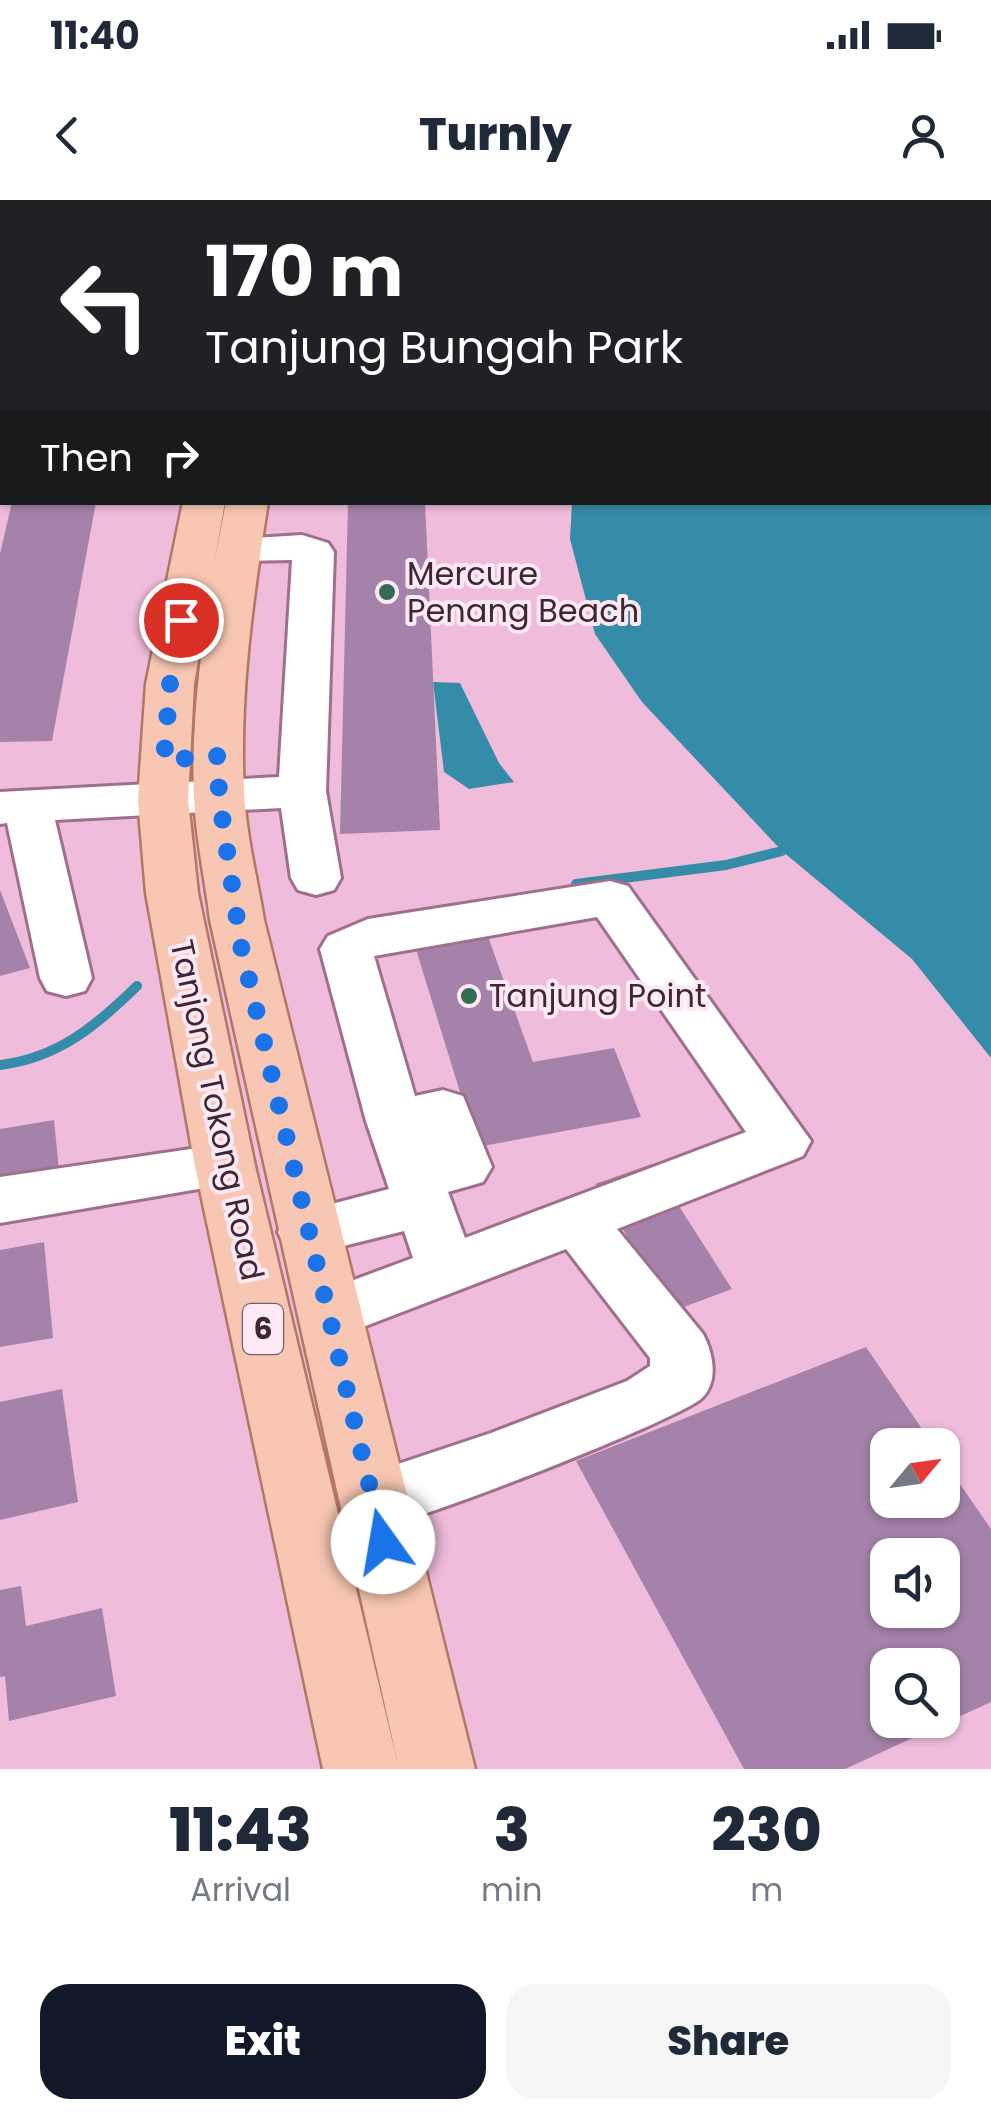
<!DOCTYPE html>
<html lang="en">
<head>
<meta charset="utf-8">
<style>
  :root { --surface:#fff; --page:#f6f6f7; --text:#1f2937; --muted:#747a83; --accent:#111827 }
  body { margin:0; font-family:Poppins,sans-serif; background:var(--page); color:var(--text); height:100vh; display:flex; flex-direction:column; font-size:38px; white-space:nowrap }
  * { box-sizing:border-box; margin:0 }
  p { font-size:32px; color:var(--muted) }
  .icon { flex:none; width:55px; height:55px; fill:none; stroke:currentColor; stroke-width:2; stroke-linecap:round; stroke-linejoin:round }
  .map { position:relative; height:1569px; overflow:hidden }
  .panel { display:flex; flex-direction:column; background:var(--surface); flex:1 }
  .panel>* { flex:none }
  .top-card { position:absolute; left:0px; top:0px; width:992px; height:305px; box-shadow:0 2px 8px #0004; background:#202124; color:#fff; overflow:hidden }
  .needle { width:65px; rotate:61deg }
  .tools { position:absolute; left:870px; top:1228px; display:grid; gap:20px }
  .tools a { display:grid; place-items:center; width:90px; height:90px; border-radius:20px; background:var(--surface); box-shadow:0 2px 8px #0004; font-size:50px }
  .pin { position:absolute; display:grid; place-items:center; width:85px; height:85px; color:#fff; margin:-42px; border:5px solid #fff; border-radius:50%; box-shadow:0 2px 10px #0007 }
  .me { position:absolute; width:110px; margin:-55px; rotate:347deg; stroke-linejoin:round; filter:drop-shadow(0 0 8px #0008) }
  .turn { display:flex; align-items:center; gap:35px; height:210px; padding:0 40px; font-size:45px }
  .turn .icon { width:130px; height:130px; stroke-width:2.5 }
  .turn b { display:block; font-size:70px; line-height:85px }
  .then { display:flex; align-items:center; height:95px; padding:0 40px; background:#0003; gap:20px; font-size:38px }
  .eta { display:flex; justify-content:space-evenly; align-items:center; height:170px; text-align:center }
  .eta b { font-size:60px; font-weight:800; line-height:70px }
  .action { display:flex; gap:20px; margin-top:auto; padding:20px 40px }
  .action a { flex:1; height:115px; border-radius:30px; background:var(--accent); color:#fff; font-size:40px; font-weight:800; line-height:115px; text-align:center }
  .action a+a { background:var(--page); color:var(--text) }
  .status { display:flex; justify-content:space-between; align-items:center; height:70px; padding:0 50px; background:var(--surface); direction:ltr }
  .status svg { height:28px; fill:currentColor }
  header { display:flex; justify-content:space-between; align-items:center; height:130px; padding:0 40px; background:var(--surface); font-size:45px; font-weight:800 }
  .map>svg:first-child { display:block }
</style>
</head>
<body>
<div class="status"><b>11:40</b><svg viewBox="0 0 49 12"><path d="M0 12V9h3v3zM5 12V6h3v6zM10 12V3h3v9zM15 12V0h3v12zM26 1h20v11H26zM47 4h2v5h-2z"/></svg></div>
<header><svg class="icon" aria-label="back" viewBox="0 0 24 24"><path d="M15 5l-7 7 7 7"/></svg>Turnly<svg class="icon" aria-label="person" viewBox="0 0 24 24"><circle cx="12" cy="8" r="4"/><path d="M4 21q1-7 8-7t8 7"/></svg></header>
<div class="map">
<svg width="991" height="1569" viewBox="0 0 991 1569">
  <rect width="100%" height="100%" fill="#efbddb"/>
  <g fill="#358ca8">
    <polygon points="906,0 991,0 991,858 912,759 782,651 642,502 595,434 570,339 572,303 990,302 990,2"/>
    <polygon points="433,482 460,483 499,563 514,582 469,589 444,572"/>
  </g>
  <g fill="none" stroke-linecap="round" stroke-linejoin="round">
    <g stroke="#358ca8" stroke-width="10">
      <polyline points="576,684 726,665 782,651"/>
      <path d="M0 865C58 858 96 826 137 786"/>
    </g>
  </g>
  <g fill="#a582a9" fill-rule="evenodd">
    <polygon points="12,302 96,302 52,541 0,542 0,354"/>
    <polygon points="348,302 425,302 440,630 340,634"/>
    <polygon points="0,690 30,768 0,776"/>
    <polygon points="486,731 533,862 614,848 641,917 477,947 414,743"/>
    <polygon points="54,920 60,980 0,990 0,929"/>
    <polygon points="652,964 732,1089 673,1111 595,984"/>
    <polygon points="44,1042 53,1138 0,1147 0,1050"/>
    <path d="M866 1147 933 1245H888V1300H942V1258L991 1329V1502L845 1569H744L576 1261ZM888 1355H942V1410H888ZM888 1465H942V1520H888Z"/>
    <polygon points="62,1189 78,1302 0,1320 0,1202"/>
    <polygon points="21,1386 26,1426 102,1408 116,1496 9,1521 5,1476 0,1477 0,1390"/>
  </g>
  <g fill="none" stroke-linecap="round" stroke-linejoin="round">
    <g stroke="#9e708c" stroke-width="6">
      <g id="minor">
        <rect x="25" y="0" width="32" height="2"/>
        <rect x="439" y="0" width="32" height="2"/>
        <polygon points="302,335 328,343 334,352 326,591 341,678 334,690 316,695 298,690 291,678 281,608 55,620 92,778 85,791 66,796 47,791 40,778 7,623 0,624 0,592 279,577 292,360 238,361 223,358 217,349 223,340"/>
        <path d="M610 681 628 686 811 941 803 956 617 1029 703 1134C713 1153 719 1181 702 1198 681 1219 398 1330 372 1328 365 1328 356 1323 350 1320L340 1300 350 1280 491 1233 627 1181 650 1166V1158L566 1049 329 1140 308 1133 299 1115 308 1097 413 1058 404 1031 307 1055 286 1048 278 1032 286 1016 389 989 366 921 320 749 328 736 368 719ZM597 717 746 932 465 1038 448 992 483 982 492 967 463 896 443 890 415 896 374 756Z"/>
        <polygon points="225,944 245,951 254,966 245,981 0,1023 0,977"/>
      </g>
    </g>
    <g stroke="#b37766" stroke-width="5">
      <g id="major">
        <polygon points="259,0 293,0 294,2 260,2"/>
        <path d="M183 302H225L214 364 226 302H268C253 398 239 495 244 592 246 635 257 677 264 720L475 1569H399L210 720C205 679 196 639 194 598 191 523 201 448 213 375L194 484 188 600 198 693 255 966 399 1569H323L195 966 146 693 138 600 146 484Z"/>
      </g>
    </g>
    <use href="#minor" fill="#fff" fill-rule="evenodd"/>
    <use href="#major" fill="#f8c7b3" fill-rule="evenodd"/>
  </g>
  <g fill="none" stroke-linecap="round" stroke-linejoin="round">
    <polyline stroke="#1a73e8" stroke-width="18" stroke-dasharray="0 32.4" points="181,420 170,484 164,560 218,556 219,596 241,746 383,1342"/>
  </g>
  <g fill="#346c53" stroke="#fde8f4" stroke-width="4">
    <circle cx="387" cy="392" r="10"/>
    <circle cx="469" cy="796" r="10"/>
  </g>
  <g text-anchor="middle" stroke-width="8" stroke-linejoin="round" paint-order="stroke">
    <rect fill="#fde8f4" stroke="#76626e" stroke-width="2.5" x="243" y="1104" width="40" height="50" rx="8"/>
    <g font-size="30" font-weight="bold" fill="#3c2834">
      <text x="263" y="1139">6</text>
    </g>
    <g font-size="32" fill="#3c2834" stroke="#fde8f4" text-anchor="start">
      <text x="407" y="385">Mercure<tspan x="407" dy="37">Penang Beach</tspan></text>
      <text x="489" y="807">Tanjung Point</text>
    </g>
    <g font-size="32" fill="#3c2834" stroke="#fde8f4">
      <text transform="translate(217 910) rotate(78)" y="11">Tanjong Tokong Road</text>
    </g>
  </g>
</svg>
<div class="tools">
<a><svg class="needle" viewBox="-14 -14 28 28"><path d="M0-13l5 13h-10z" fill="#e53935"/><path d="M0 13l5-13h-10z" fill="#747a83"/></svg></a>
<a><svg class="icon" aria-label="sound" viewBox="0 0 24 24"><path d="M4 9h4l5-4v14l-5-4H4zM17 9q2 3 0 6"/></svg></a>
<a><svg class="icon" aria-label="search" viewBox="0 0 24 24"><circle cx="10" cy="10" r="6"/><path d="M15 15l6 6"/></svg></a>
</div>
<div class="pin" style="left:181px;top:420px;background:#d93025"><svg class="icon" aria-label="arrive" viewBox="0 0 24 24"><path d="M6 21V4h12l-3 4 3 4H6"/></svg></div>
<svg class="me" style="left:383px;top:1342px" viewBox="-20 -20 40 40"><circle r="19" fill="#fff"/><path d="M0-13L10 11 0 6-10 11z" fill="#1a73e8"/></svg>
<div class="top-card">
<div class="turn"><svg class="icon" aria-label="left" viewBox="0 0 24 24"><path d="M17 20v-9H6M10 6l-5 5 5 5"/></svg><div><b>170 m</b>Tanjung Bungah Park</div></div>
<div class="then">Then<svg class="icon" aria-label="right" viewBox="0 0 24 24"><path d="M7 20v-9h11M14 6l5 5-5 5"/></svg></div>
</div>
</div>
<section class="panel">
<div class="eta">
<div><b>11:43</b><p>Arrival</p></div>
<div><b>3</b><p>min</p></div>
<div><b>230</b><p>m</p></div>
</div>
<div class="action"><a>Exit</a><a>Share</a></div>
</section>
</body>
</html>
